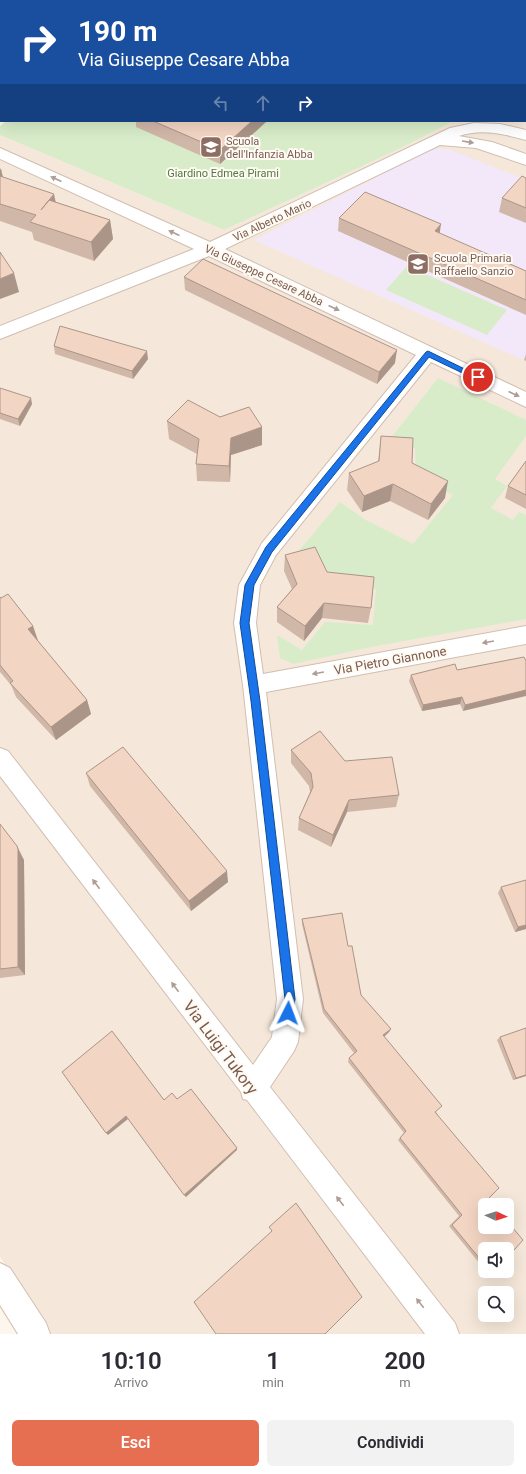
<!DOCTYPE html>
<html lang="it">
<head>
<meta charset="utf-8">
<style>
  :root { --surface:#fff; --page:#f2f2f3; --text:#2b2b33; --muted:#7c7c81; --accent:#e76f51 }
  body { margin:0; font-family:Roboto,sans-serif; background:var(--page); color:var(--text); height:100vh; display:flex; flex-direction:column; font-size:15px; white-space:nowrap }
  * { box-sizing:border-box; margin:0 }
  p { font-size:13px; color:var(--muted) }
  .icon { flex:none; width:22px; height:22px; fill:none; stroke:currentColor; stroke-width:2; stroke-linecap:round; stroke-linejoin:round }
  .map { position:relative; height:1334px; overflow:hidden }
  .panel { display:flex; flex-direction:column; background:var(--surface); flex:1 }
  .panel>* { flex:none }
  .guide { position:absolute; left:0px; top:0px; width:526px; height:122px; box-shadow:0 4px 16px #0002; background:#1a4fa0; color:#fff; overflow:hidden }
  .needle { width:26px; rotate:94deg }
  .tools { position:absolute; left:478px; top:1198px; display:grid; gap:8px }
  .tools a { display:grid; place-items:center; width:36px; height:36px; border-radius:6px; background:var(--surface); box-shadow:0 4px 16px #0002; font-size:20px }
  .pin { position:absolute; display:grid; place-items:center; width:34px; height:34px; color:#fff; margin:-17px; border:2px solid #fff; border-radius:50%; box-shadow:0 1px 4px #0007 }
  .me { position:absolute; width:44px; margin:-22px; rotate:3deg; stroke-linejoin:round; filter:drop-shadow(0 0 3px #0008) }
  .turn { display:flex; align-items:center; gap:14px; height:84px; padding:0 12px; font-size:18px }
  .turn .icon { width:52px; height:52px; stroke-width:2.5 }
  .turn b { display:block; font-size:28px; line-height:34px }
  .lanes { display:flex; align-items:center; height:38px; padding:0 12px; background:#0003; justify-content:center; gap:20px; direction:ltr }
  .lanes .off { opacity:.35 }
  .eta { display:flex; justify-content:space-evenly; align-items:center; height:68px; text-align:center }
  .eta b { font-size:24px; font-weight:600; line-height:28px }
  .action { display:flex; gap:8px; margin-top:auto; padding:8px 12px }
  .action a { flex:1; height:46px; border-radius:6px; background:var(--accent); color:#fff; font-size:16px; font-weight:600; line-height:46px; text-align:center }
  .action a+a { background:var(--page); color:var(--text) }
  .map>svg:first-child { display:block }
</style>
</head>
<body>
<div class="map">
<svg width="526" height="1334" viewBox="0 0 526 1334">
  <rect width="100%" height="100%" fill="#fdf6ec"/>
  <path fill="#f5e8da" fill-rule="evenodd" d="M461 0H526V1334H49L0 1257V135L224 230 397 150 454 121H525V1ZM485 1205H507V1227H485ZM485 1249H507V1271H485ZM485 1293H507V1315H485Z"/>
  <polygon fill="#f3e8fa" points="434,148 448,149 526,180 526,361 254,240"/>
  <g fill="#d8ecc9">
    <polygon points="163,0 461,0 162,1"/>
    <polygon points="6,121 454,121 397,150 224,230 0,135 0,126"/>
    <polygon points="407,266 507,310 487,335 386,290"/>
    <polygon points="438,378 526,420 526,436 495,479 507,486 491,508 513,520 519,512 526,515 526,619 376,646 293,664 280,658 277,635 302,650 325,622 373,625 376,589 331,584 295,555 340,502 366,520 413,544 453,495 416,477 415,448 383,448"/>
  </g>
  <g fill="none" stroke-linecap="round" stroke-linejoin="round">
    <g stroke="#d1beb0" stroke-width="2">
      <g id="minor">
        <rect x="464" y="0" width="14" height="1"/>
        <rect x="0" y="27" width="1" height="9"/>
        <polygon points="1,106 1,116 0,117 0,107"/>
        <path d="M474 123 500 124 526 130V140C504 134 481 128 459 136L492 142 526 154V165L476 148 440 145 225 249 526 392V407L431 362 276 555 260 585 256 623 263 674 526 626V644L266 692 303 999 298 1042 294 1051 270 1087 455 1323 459 1334H425L247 1100 243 1099 241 1092 0 776V748L8 751 253 1065 272 1037 277 999 243 685 234 623 239 585 262 543 416 355 209 256 0 339V326L194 249 0 159V148L210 242 450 128Z"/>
        <polygon points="0,1263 10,1268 46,1323 50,1334 18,1334 0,1305"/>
      </g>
    </g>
    <use href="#minor" fill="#fff" fill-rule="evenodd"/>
  </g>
  <g fill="#d1b7a8">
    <polygon points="0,0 110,0 109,1 1,1 1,11 0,11"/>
    <polygon points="526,0 526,102 525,102 525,1"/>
    <polygon points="0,47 1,47 1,89 0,88"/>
    <polygon points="136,121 267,121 220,164 136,127"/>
    <polygon points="0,168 1,169 3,177 56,202 110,220 113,239 94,261 34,240 32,232 0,221"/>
    <polygon points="526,178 526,223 499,212 502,198"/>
    <polygon points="339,218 440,234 526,271 526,315 338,231"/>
    <polygon points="184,277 395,363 377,384 185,290"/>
    <polygon points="54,346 148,359 133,379 55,354"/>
    <polygon points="526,354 526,361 524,360"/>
    <polygon points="0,388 32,404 20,426 0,419"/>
    <polygon points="220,417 262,427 262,445 231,455 230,482 197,481 196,464 197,454 169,439 167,421"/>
    <polygon points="381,436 412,463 445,498 428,520 390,501 362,512 347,490 349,473 378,462"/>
    <polygon points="526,461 526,509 505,498 508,486"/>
    <polygon points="285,555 327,572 371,608 368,623 322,618 304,641 277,622 277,607 292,589 284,571"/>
    <polygon points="0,597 33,626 38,641 87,700 91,714 56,740 16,697 11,685 0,672"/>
    <polygon points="526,661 463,711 460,704 422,711 409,681 411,675 457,670"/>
    <polygon points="291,750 345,761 399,795 396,807 347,812 331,847 298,830 299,818 310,792 309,786 291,763"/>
    <polygon points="86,773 228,882 191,911 90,786"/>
    <polygon points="0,824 24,860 25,975 0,978"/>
    <polygon points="501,887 526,929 515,932 498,893"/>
    <polygon points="302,919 348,946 361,995 391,1029 389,1032 384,1036 436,1112 488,1199 485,1249 485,1270 449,1226 459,1216 398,1140 404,1133 348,1062 349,1058 354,1053 323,1013 302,924"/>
    <polygon points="500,1037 526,1076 513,1080 497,1040"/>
    <polygon points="486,1271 494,1271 492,1274 488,1274"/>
  </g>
  <g fill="#aa9588">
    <polygon points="85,0 110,0 109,1 84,1"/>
    <polygon points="1,67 1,78 0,73 0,69"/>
    <polygon points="252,121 267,121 220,164 220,150"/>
    <polygon points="1,169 5,188 0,193 0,170"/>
    <polygon points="54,194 58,213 41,210"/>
    <polygon points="110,220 113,239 94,261 91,242"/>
    <polygon points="441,224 439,238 435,231"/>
    <polygon points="14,273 19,292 0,299 0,279"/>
    <polygon points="397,350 395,363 377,384 379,372"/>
    <polygon points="147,351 148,359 133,379 132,371"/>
    <polygon points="31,398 32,404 20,426 18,419"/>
    <polygon points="262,427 262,445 231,455 230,482 229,466 231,438"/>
    <polygon points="448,481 445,498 428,520 431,504"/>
    <polygon points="393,484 390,501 362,512 364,496"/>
    <polygon points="324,603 322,618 304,641 305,626"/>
    <polygon points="33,626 38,641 33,644 28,629"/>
    <polygon points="526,690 526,696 463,711 465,705"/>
    <polygon points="462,697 460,704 422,711 423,705"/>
    <polygon points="87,700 91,714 56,740 51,727"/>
    <polygon points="349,800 347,812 331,847 333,835"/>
    <polygon points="17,846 24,860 25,975 18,967"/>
    <polygon points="227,871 228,882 191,911 189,901"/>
    <polygon points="526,925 526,929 515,932 518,927"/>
    <polygon points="391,1029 389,1032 382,1039 383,1035"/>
    <polygon points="526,1075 526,1076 513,1080 516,1078"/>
    <polygon points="126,1116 128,1119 108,1135 106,1133"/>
    <polygon points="237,1148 237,1150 186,1197 184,1195"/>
  </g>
  <g fill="#f3d5c3" stroke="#aa9588">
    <polygon points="12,0 85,0 84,1 14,1"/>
    <polygon points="481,0 526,0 526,87 525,87 525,1 480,1"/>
    <polygon points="0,47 1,47 1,67 0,69"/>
    <polygon points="153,121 252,121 220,150"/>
    <polygon points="0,176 54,194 41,210 49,200 110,220 91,242 30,222 36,215 0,204"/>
    <polygon points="522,176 526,178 526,208 502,198"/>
    <polygon points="365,192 441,224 435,231 526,271 526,300 339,218"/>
    <polygon points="0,252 14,273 0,279"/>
    <polygon points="203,259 397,350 379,372 184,277"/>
    <polygon points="60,326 147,351 132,371 54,346"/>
    <polygon points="0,388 31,398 18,419 0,413"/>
    <polygon points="188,400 220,417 249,407 262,427 231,438 229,466 196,464 199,439 167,421"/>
    <polygon points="381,436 413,438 412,463 448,481 431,504 393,484 364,496 349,473 379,461"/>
    <polygon points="526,461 526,495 508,486"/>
    <polygon points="315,547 327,572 374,577 371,608 324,603 305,626 277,607 297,584 285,555"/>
    <polygon points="8,594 33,626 28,629 87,700 51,727 10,683 13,681 0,665 0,597 1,598"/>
    <polygon points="524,657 526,661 526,690 465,705 462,697 423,705 411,675 455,664 457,670"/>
    <polygon points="320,731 345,761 392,757 399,795 349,800 333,835 299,818 313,787 311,773 291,750"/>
    <polygon points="123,747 227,871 189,901 86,773"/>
    <polygon points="0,824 17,846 18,849 18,967 0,969"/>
    <polygon points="526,880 526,925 518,927 501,887"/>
    <polygon points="342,913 348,946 352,946 361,995 391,1029 383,1035 442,1106 435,1112 499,1188 488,1199 493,1205 485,1205 485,1227 507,1227 507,1221 523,1240 507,1258 507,1249 485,1249 485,1265 452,1225 462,1215 400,1138 406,1131 349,1058 357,1051 324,1009 302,919"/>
    <polygon points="526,1028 526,1075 516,1078 500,1037"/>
    <polygon points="112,1031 164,1100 172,1093 177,1099 191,1089 237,1148 184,1195 126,1116 106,1133 62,1072"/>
    <polygon points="296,1203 362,1297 325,1334 216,1334 194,1302 272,1231 269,1227"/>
    <polygon points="490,1271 494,1271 492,1274"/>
  </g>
  <defs><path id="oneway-solid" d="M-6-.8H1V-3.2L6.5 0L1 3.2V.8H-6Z"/></defs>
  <g fill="#af9d94">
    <use href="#oneway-solid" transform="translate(468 142) rotate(9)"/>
    <use href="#oneway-solid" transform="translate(56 179) rotate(-155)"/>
    <use href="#oneway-solid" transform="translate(174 233) rotate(-155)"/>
    <use href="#oneway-solid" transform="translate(334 308) rotate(25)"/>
    <use href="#oneway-solid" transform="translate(514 394) rotate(25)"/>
    <use href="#oneway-solid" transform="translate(488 642) rotate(170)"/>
    <use href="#oneway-solid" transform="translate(318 673) rotate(170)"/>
    <use href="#oneway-solid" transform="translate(96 884) rotate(-127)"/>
    <use href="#oneway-solid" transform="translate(175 987) rotate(-127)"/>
    <use href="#oneway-solid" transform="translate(340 1201) rotate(-128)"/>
    <use href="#oneway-solid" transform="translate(420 1303) rotate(-128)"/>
  </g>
  <polygon fill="#1a73e8" stroke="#114b97" points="428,351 481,377 478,380 475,379 429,357 272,552 254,585 249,623 260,701 295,999 292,1017 288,1019 284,1017 283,1013 285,999 251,701 240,623 245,585 266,547 426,352"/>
  <defs>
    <g id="school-square" transform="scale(1.15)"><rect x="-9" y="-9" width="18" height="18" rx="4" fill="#8d6e63" stroke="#fffaf3"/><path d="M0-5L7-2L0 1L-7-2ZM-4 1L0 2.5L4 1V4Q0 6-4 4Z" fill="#fff"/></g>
  </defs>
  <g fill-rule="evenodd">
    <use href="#school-square" x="211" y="147"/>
    <use href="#school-square" x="418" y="264"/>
  </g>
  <g text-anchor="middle" stroke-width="4" stroke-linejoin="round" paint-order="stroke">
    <g font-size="11" fill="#785e54" stroke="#fffaf3" text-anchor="start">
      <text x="226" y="145">Scuola<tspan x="226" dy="13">dell'Infanzia Abba</tspan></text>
      <text x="434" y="262">Scuola Primaria<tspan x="434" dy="13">Raffaello Sanzio</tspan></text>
    </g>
    <g font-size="11" fill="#537a41" stroke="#fffaf3">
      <text x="223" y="177">Giardino Edmea Pirami</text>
    </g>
    <g font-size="11" fill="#7a5c4d" stroke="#fffaf3">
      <text transform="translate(272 220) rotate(-25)" y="4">Via Alberto Mario</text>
      <text transform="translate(264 275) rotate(25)" y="4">Via Giuseppe Cesare Abba</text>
    </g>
    <g font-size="13" fill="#7a5c4d" stroke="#fffaf3">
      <text transform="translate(390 660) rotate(-10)" y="5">Via Pietro Giannone</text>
    </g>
    <g font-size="16" fill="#7a5c4d" stroke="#fffaf3">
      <text transform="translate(221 1047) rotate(53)" y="6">Via Luigi Tukory</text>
    </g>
  </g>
</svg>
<div class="tools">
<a><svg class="needle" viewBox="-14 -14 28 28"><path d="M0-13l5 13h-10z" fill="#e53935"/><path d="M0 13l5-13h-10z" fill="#7c7c81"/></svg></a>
<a><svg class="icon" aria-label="sound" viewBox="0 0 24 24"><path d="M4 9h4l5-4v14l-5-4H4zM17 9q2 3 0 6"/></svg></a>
<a><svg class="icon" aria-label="search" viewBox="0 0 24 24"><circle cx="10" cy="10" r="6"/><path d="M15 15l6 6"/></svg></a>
</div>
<div class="pin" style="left:478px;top:377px;background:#d93025"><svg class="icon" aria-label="arrive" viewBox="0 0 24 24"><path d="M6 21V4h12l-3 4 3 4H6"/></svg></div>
<svg class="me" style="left:288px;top:1013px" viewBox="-20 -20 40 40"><path d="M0-17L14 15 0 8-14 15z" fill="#1a73e8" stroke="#fff" stroke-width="4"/></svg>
<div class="guide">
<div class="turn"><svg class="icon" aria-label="right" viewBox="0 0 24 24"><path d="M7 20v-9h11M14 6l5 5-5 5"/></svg><div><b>190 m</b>Via Giuseppe Cesare Abba</div></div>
<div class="lanes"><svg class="icon off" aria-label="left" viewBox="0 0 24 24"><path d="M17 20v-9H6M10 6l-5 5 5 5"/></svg><svg class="icon off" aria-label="ahead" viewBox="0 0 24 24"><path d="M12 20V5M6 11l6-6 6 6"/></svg><svg class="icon" aria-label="right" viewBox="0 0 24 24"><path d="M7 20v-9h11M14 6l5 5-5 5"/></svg></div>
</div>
</div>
<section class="panel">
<div class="eta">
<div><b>10:10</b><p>Arrivo</p></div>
<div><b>1</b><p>min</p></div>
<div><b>200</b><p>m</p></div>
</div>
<div class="action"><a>Esci</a><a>Condividi</a></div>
</section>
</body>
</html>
